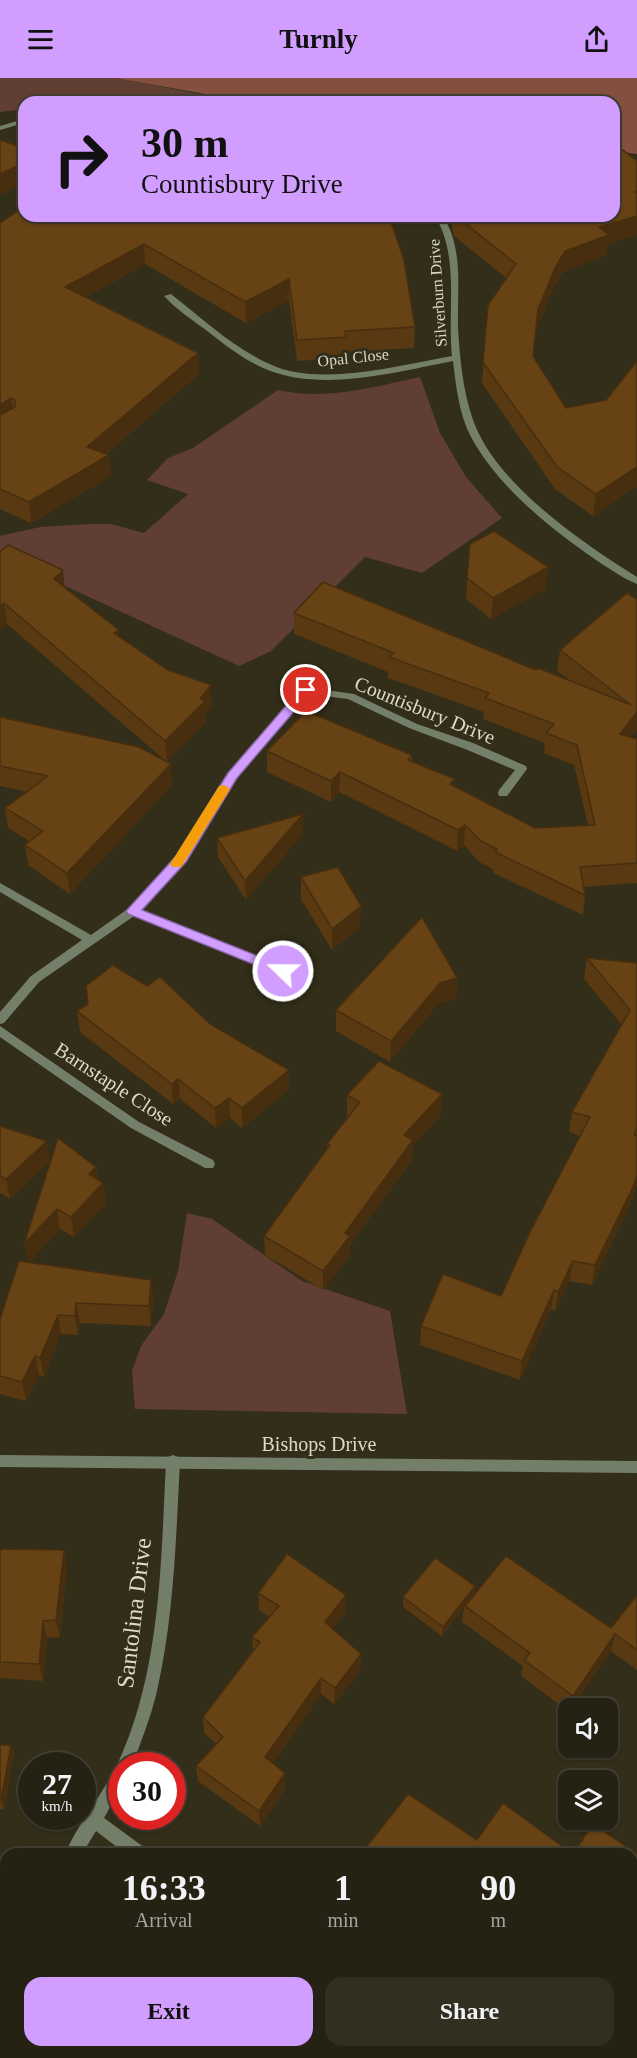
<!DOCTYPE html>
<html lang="en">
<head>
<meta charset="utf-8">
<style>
  :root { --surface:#262213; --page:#322f21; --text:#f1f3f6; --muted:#a4a4a0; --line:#423f33; --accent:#d19dfe }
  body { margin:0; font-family:"Times New Roman",serif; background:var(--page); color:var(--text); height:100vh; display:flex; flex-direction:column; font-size:22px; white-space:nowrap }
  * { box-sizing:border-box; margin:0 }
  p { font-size:20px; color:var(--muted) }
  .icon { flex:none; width:33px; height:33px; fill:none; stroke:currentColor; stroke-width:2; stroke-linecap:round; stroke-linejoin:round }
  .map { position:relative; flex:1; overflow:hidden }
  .details { position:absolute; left:0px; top:1770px; width:638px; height:210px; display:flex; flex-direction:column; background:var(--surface); border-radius:18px 18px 0 0; box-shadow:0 2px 4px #0004,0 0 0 2px var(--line) }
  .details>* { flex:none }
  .guide { position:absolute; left:18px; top:18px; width:602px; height:126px; border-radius:18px; box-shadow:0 2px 4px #0004,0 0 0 2px var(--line); background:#d19dfe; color:#111; overflow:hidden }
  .fabs { position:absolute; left:558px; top:1620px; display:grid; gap:12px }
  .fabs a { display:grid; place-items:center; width:60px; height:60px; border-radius:12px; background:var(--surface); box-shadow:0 2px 4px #0004,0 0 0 2px var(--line); font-size:30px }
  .speed { position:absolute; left:18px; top:1674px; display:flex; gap:12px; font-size:30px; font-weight:700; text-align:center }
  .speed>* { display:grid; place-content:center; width:78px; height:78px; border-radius:50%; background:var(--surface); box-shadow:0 2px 4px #0004,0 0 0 2px var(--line); line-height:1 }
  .speed small { font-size:15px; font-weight:400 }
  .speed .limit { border:9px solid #d22; background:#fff; color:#111 }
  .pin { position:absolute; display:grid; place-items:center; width:51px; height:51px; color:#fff; margin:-26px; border:3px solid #fff; border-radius:50%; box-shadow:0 2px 6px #0007 }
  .me { position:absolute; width:66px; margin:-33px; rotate:292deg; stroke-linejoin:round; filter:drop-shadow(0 0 4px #0008) }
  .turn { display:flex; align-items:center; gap:21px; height:126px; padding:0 24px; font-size:27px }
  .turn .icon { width:78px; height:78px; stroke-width:2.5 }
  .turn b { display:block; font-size:42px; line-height:51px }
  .eta { display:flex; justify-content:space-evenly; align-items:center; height:102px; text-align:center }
  .eta b { font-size:36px; font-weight:700; line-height:42px }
  .button { display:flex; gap:12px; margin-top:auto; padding:12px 24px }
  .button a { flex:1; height:69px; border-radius:18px; background:var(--accent); color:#111; font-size:24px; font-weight:700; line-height:69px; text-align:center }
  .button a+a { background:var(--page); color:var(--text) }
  header { display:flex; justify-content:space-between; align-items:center; height:78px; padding:0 24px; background:var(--accent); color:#111; font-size:27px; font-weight:700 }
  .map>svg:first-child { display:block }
</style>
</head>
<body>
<header><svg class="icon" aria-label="menu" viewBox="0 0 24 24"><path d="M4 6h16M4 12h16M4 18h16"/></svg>Turnly<svg class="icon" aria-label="share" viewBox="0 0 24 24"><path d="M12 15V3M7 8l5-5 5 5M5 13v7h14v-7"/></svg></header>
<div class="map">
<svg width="637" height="1980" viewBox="0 0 637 1980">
  <rect width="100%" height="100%" fill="#322e19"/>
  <g fill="#603e34">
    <polygon points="0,0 116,0 220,20 106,18 56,24 24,24 24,31 0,34"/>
    <path d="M420 299 440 355 466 399 502 440 422 495 365 479 271 573 239 588 0 478V458L40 449 90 446H111L144 455 188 416 147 402 168 380 193 370 278 312C325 323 373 309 420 299Z"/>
    <polygon points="187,1135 212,1141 302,1203 390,1233 407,1336 135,1331 132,1293 141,1268 164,1236 178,1193"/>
    <polygon points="6,1938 6,1974 36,1974 34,1980 0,1980 0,1950"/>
  </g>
  <polygon fill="#854f3f" points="115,0 637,0 637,76 614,73 614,24 250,24"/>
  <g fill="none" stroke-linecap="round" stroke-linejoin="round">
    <g fill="#747f69" fill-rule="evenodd">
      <polygon points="24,41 24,45 0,52 0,48"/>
      <path d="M435 138H443C464 172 457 211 458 249 460 284 464 325 479 356 507 413 584 466 637 499V506C626 502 615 494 605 488 557 456 499 411 471 359 459 336 456 308 453 283 396 294 323 314 268 292 245 283 225 267 206 252 192 242 176 231 164 218L171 216C203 241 234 271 272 287 319 309 402 287 452 278 447 232 460 179 435 138Z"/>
      <polygon points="306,609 354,616 417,646 473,665 526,688 527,691 507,718 499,718 498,715 499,712 515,692 465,671 409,650 348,621 308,616 236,700 185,784 141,832 287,890 289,893 287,896 279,896 134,838 39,904 4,945 0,946 0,934 31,898 82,862 0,814 0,805 91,857 129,830 177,778 228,694 302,610"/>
      <polygon points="0,948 139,1044 213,1082 215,1086 213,1090 205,1090 131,1050 0,959"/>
      <path d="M173 1377 178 1379 180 1383C176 1460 174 1538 157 1613 151 1639 141 1663 132 1688H122V1708L104 1740 145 1770 147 1776H126L96 1753 82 1776H65C78 1745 103 1716 118 1685 161 1592 161 1483 166 1383L168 1379Z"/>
      <polygon points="6,1875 6,1899 0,1902 0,1878"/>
      <polygon points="637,1928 637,1945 632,1947 632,1930"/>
      <polygon points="632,1967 634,1968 637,1980 622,1980 620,1974 632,1974"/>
    </g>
    <polygon fill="#747f69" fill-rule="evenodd" points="0,1377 637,1383 637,1395 0,1389"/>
  </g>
  <g fill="#583912">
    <polygon points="389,138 415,249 414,270 346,274 346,280 297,283 289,222 246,245 145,186 86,219 198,275 199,296 106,376 109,377 111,398 31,445 0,431 0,145"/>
    <polygon points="445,138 614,138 606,177 563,194 554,209 536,252 533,279 566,330 606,322 637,283 637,408 593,438 555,411 482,305 488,227 506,200 454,158 452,150 452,140 447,141"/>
    <polygon points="470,466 546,511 491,541 466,521"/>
    <polygon points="0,474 65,509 120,559 212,628 205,637 206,644 167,684 7,546 0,552"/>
    <polygon points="637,521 637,651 631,659 637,661 637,805 584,809 585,817 583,837 493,795 493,791 479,784 464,767 457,773 339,714 331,724 267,694 267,673 412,677 412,684 454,707 535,750 588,747 574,687 544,675 545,665 483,641 484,634 388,600 388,594 294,556 294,535 536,592 570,602 557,593 560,572"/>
    <polygon points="0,639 172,707 70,816 28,787 25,767 29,763 8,750 5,730 27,714 0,708"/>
    <polygon points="303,736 303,756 246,822 218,779 217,760"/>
    <polygon points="301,799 360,849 332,872 301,821"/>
    <polygon points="587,880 637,885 637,1106 629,1129 592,1207 569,1203 555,1233 551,1231 520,1302 420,1267 421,1248 501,1218 580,1058 569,1054 572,1034 622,947 584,901"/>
    <polygon points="457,900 456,921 438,926 390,984 336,953 336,932"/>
    <polygon points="147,908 210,946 289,1012 242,1050 230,1040 216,1050 180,1021 173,1026 80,954 77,933"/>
    <polygon points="347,1017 441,1037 413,1067 412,1082 350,1167 350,1178 323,1212 265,1177 264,1158 327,1071 327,1066 348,1038 347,1038"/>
    <polygon points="0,1048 50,1083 10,1121 0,1115"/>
    <polygon points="58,1060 96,1089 98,1102 103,1105 106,1125 74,1159 60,1151 29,1184 151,1202 153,1222 151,1248 80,1245 78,1257 61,1256 44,1299 39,1297 26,1323 0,1316 0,1241 28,1184"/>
    <polygon points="0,1471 64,1472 67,1490 60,1559 47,1560 43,1603 0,1600"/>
    <polygon points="475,1508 473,1517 611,1550 637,1517 637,1592 611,1573 571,1630 568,1630 568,1633 521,1598 523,1588 462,1544 464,1529 442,1558 403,1529 403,1519"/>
    <polygon points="258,1515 346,1517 346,1534 332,1551 361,1576 360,1593 334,1626 321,1616 273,1685 285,1695 285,1711 260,1748 198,1703 196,1688 216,1666 204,1655 203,1639 253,1572 252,1559 269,1539 259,1532"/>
    <polygon points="0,1667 11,1667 14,1676 4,1731 0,1731"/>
  </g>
  <g fill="#472e0f">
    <polygon points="24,85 24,107 0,117 0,96"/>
    <polygon points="447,138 453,138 452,140 447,141"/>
    <polygon points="637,138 637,157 608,167 606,177 563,194 554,209 536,252 538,231 556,188 565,173 599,149"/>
    <polygon points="144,166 145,186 67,229 65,209"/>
    <polygon points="289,201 289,222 246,245 245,224"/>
    <polygon points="198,275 199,296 95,385 109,377 111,398 31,445 29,424 87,369"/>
    <polygon points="11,320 14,341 0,349 0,327"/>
    <polygon points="637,389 637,408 593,438 596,416"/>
    <polygon points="548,489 546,511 491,541 493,520"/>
    <polygon points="63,492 65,513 54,501"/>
    <polygon points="4,525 7,546 0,552 0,529"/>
    <polygon points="119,552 121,573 114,555"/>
    <polygon points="211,607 212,628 205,637 206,644 167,684 165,663"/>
    <polygon points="637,634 637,651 617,677 620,656"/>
    <polygon points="171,686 172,707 70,816 67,795"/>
    <polygon points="340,694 339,714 331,724 331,703"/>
    <polygon points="303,736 303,756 246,822 245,803"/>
    <polygon points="465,747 464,767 457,773 458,752"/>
    <polygon points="361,828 360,849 332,872 332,851"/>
    <polygon points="457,900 456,921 438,926 390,984 391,963 440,905"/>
    <polygon points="289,992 289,1012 242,1050 242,1030"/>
    <polygon points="178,1001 180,1021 173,1026 172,1006"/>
    <polygon points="442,1016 441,1037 413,1067 412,1082 350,1167 350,1178 323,1212 323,1193 404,1057"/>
    <polygon points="229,1020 230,1040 216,1050 215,1030"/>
    <polygon points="47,1063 50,1083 10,1121 6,1101"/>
    <polygon points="96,1089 99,1109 89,1096"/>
    <polygon points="637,1097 637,1106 629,1129 592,1207 595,1187"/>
    <polygon points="103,1105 106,1125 74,1159 71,1139"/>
    <polygon points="57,1131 60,1151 28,1185 24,1166"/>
    <polygon points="573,1183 569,1203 555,1233 558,1214"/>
    <polygon points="151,1202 153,1222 151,1248 149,1228"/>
    <polygon points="554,1212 551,1231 520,1302 522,1283"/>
    <polygon points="76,1225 80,1245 78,1257 75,1238"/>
    <polygon points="58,1237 61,1256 44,1299 40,1280"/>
    <polygon points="35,1278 39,1297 26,1323 22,1304"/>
    <polygon points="64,1472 67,1490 60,1559 56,1542"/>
    <polygon points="475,1508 473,1518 442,1558 443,1549"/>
    <polygon points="346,1517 346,1534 325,1561 325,1544"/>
    <polygon points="43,1543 47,1560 43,1603 39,1586"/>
    <polygon points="615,1556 611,1573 571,1630 570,1630 573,1618"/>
    <polygon points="361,1576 360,1593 334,1626 335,1610"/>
    <polygon points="321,1600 321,1616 266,1695 265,1679"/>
    <polygon points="11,1667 14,1676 4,1731 1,1722"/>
    <polygon points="285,1695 285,1711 260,1748 259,1733"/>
    <polygon points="637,1795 637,1802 632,1810 632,1804"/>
    <rect x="161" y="1974" width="3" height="6"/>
  </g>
  <g fill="#664215" stroke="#472e0f" stroke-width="1.5">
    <polygon points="0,62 24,70 24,85 0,96"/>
    <polygon points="614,66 615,66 637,83 637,113 635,114 637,115 637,138 599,149 609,157 565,173 556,188 538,231 533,278 566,330 606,322 637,283 637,389 596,416 557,389 483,284 488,227 516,186 456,138 614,138"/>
    <polygon points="24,129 24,138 389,138 404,182 415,249 345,253 346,259 297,262 289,201 245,224 144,166 65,209 198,275 87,369 109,377 29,424 0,411 0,337 15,329 15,322 11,320 0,327 0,145"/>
    <polygon points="494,453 548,489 493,520 467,500 470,466"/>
    <polygon points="8,467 63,492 54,501 119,552 114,555 168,592 211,607 200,621 205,623 165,663 4,525 0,529 0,474"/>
    <polygon points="323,504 536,592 538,590 631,627 560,572 627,515 637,521 637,634 620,656 637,661 637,785 580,789 585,817 495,774 497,771 481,763 465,747 458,752 340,694 331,703 267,673 306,633 412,677 408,682 455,701 450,706 535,750 595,747 577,667 546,655 554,646 485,620 489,615 389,579 394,575 294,535"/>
    <polygon points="0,639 139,669 171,686 67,795 25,767 43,753 5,730 48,698 0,688"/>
    <polygon points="303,736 245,803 217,760"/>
    <polygon points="338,789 361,828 332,851 301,799"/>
    <polygon points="422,839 457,900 440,905 391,963 336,932"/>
    <polygon points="587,880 637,885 637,1050 634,1057 637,1058 637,1097 633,1109 595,1187 573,1183 558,1214 554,1212 522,1283 421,1248 443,1196 501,1218 530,1154 590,1039 572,1034 630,932"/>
    <polygon points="113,887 147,908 160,899 210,946 289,992 242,1030 229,1020 215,1030 178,1001 172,1006 77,933 88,926 86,908"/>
    <polygon points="379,983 442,1016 404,1057 413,1062 345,1155 350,1158 323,1193 264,1158 330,1067 327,1066 360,1024 347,1017"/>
    <polygon points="0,1048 47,1063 6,1101 0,1097"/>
    <polygon points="58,1060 96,1089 89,1096 103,1105 71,1139 57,1131 24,1166"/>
    <polygon points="19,1183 151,1202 149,1228 76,1225 75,1238 58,1237 40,1280 35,1278 22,1304 0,1298 0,1241"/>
    <polygon points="0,1471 64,1472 56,1542 43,1543 39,1586 0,1584"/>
    <polygon points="287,1476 346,1517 325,1544 361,1576 335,1610 321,1600 265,1679 285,1695 259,1733 196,1688 223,1659 203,1639 260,1564 252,1559 279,1528 258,1515"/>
    <polygon points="506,1478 611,1550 637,1517 637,1572 615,1556 573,1618 524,1582 530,1575 465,1528"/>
    <polygon points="435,1480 475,1508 443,1549 403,1519"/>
    <polygon points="0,1667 11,1667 1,1722 0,1722"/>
    <polygon points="408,1716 477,1762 503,1725 573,1776 593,1746 637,1776 637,1795 632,1804 632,1776 361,1776"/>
    <polygon points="89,1974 161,1974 161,1980 88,1980"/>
  </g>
  <polygon fill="#d19dfe" stroke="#8866a5" stroke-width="1.5" points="306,608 312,612 310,615 237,700 186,784 142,832 288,890 290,893 283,898 128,836 126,833 177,777 228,695 302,609"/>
  <polygon fill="#f59e0b" points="224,707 230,711 181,789 172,789 170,786 172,783 219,708"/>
  <g text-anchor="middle" stroke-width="6" stroke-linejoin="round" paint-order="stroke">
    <g font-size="16" fill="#dcd9cc" stroke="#322e19">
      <text transform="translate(437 215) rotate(-94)" y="6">Silverburn Drive</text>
      <text transform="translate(353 279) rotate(-6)" y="6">Opal Close</text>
    </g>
    <g font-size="20" fill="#dcd9cc" stroke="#322e19">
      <text transform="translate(425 632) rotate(22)" y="7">Countisbury Drive</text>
      <text transform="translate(114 1006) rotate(33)" y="7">Barnstaple Close</text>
      <text x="319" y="1373">Bishops Drive</text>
    </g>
    <g font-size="24" fill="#dcd9cc" stroke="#322e19">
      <text transform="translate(134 1535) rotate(-83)" y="8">Santolina Drive</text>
    </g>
  </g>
</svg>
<div class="fabs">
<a><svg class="icon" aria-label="sound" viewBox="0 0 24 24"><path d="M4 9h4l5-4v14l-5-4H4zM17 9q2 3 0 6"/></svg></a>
<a><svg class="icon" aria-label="layers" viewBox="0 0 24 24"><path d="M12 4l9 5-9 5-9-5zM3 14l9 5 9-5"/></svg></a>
</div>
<div class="speed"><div>27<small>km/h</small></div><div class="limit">30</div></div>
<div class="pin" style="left:306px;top:612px;background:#d93025"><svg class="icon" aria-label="arrive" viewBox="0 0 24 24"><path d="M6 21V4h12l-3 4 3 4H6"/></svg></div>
<svg class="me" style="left:283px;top:893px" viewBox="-20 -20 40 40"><circle r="17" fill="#d19dfe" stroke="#fff" stroke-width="3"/><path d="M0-11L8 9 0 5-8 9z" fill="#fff"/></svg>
<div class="guide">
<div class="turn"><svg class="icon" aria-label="right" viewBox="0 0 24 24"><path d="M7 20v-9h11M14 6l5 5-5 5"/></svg><div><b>30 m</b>Countisbury Drive</div></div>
</div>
<section class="details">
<div class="eta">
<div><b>16:33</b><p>Arrival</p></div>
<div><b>1</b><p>min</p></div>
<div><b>90</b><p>m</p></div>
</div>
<div class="button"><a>Exit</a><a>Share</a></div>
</section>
</div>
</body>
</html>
